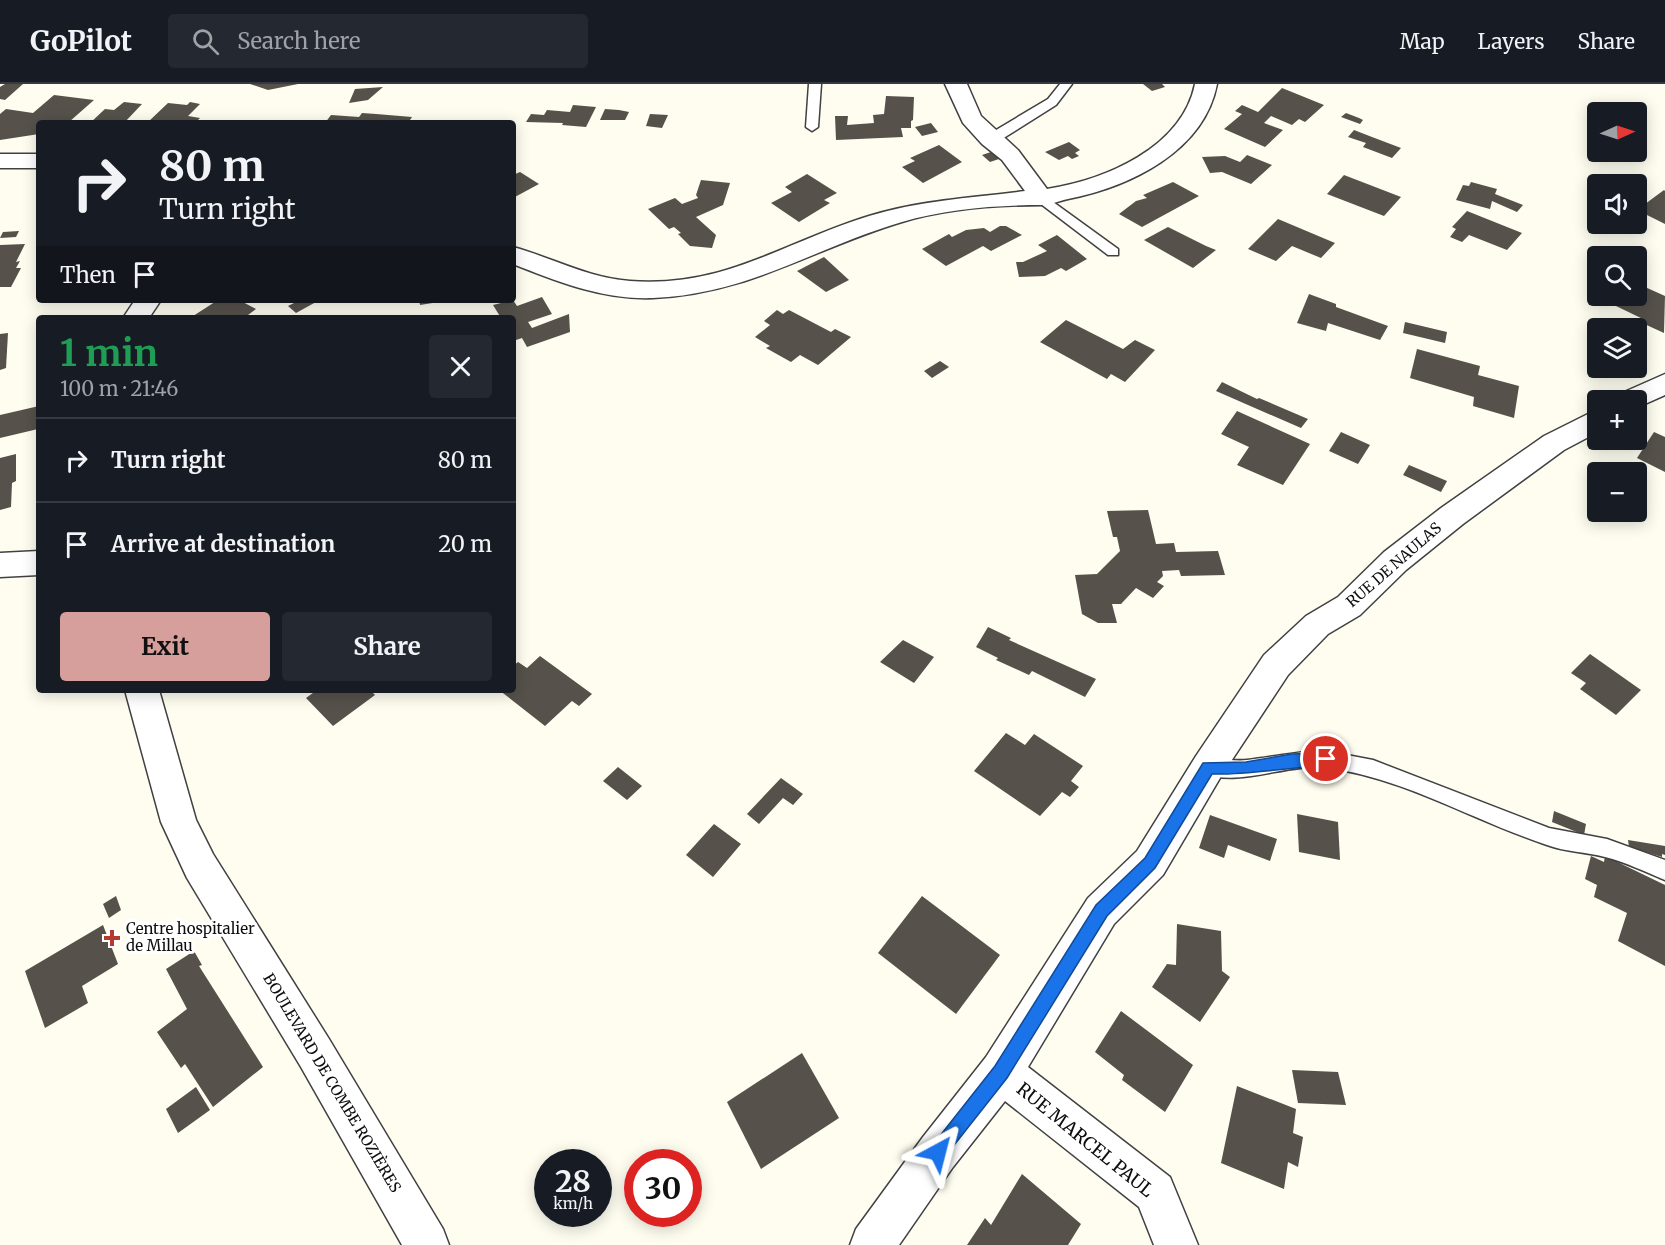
<!DOCTYPE html>
<html lang="en">
<head>
<meta charset="utf-8">
<style>
  :root { --surface:#171b24; --page:#242831; --text:#f1f3f6; --muted:#9ea1a6; --line:#363941; --accent:#d69f9c }
  body { margin:0; font-family:Merriweather,serif; background:var(--page); color:var(--text); height:100vh; display:flex; flex-direction:column; font-size:22px; white-space:nowrap }
  * { box-sizing:border-box; margin:0 }
  p { font-size:20px; color:var(--muted) }
  .icon { flex:none; width:33px; height:33px; fill:none; stroke:currentColor; stroke-width:2; stroke-linecap:round; stroke-linejoin:round }
  .map { position:relative; flex:1; overflow:hidden }
  .details { position:absolute; left:36px; top:231px; width:480px; height:378px; display:flex; flex-direction:column; background:var(--surface); border-radius:6px; box-shadow:0 3px 15px #0003 }
  .details>* { flex:none }
  .guide { position:absolute; left:36px; top:36px; width:480px; height:183px; border-radius:6px; box-shadow:0 3px 15px #0003; background:#171b24; color:var(--text); overflow:hidden }
  .needle { width:39px; rotate:87deg }
  .buttons { position:absolute; left:1587px; top:18px; display:grid; gap:12px }
  .buttons a { display:grid; place-items:center; width:60px; height:60px; border-radius:6px; background:var(--surface); box-shadow:0 3px 15px #0003; font-size:30px }
  .speed { position:absolute; left:534px; top:1065px; display:flex; gap:12px; font-size:30px; font-weight:700; text-align:center }
  .speed>* { display:grid; place-content:center; width:78px; height:78px; border-radius:50%; background:var(--surface); box-shadow:0 3px 15px #0003; line-height:1 }
  .speed small { font-size:15px; font-weight:400 }
  .speed .limit { border:9px solid #d22; background:#fff; color:#111 }
  .pin { position:absolute; display:grid; place-items:center; width:51px; height:51px; color:#fff; margin:-26px; border:3px solid #fff; border-radius:50%; box-shadow:0 2px 6px #0007 }
  .me { position:absolute; width:66px; margin:-33px; rotate:38deg; stroke-linejoin:round; filter:drop-shadow(0 0 4px #0008) }
  .turn { display:flex; align-items:center; gap:21px; height:126px; padding:0 24px; font-size:27px }
  .turn .icon { width:78px; height:78px; stroke-width:2.5 }
  .turn b { display:block; font-size:42px; line-height:51px }
  .then { display:flex; align-items:center; height:57px; padding:0 24px; background:#0003; gap:12px; font-size:22px }
  .round { display:grid; place-items:center; flex:none; width:63px; height:63px; border-radius:6px; background:var(--page) }
  .headline { display:flex; align-items:center; justify-content:space-between; height:102px; padding:0 24px }
  h1 { font-size:36px; font-weight:700; line-height:45px; color:#1e9e55 }
  .button { display:flex; gap:12px; margin-top:auto; padding:12px 24px }
  .button a { flex:1; height:69px; border-radius:6px; background:var(--accent); color:#111; font-size:24px; font-weight:700; line-height:69px; text-align:center }
  .button a+a { background:var(--page); color:var(--text) }
  ul { padding:0; list-style:none }
  li { display:flex; align-items:center; gap:18px; height:84px; padding:0 24px; border-top:2px solid var(--line) }
  li div { flex:1 }
  li b { display:block; font-size:22px }
  li em { font-style:normal }
  header { display:flex; align-items:center; gap:36px; box-sizing:border-box; height:84px; padding:0 30px; background:var(--surface); border-bottom:2px solid var(--line) }
  header strong { font-size:28px }
  nav { display:flex; gap:33px; margin-inline-start:auto; font-size:21px }
  .search { width:420px; height:54px; background:var(--page); display:flex; align-items:center; gap:15px; box-sizing:border-box; padding:0 21px; border-radius:6px; color:var(--muted); font-size:22px }
  .map>svg:first-child { display:block }
</style>
</head>
<body>
<header>
<strong>GoPilot</strong>
<div class="search"><svg class="icon" aria-label="search" viewBox="0 0 24 24"><circle cx="10" cy="10" r="6"/><path d="M15 15l6 6"/></svg>Search here</div>
<nav><a>Map</a><a>Layers</a><a>Share</a></nav>
</header>
<div class="map">
<svg width="1665" height="1161" viewBox="0 0 1665 1161">
  <rect width="100%" height="100%" fill="#fefdf0"/>
  <g fill="#56514b">
    <polygon points="5,0 23,0 5,16 0,15 0,3"/>
    <polygon points="250,0 298,0 268,6"/>
    <polygon points="1143,0 1162,0 1165,3 1152,7"/>
    <polygon points="383,3 368,16 349,19 355,5"/>
    <polygon points="1282,4 1324,21 1305,38 1299,35 1292,41 1271,32 1264,39 1283,46 1265,63 1224,45 1242,30 1235,27 1242,21 1258,28"/>
    <polygon points="54,11 94,16 69,38 39,39 39,50 0,56 0,30 6,25 33,29"/>
    <polygon points="886,12 914,13 913,36 911,37 911,44 901,44 903,53 836,56 835,32 848,32 847,41 874,39 873,31 884,30"/>
    <polygon points="124,18 142,20 124,39 90,39 105,25 114,26"/>
    <polygon points="190,18 200,20 188,32 200,34 195,39 147,39 168,19 187,21"/>
    <polygon points="573,21 596,23 586,43 562,41 563,39 526,38 531,30 544,31 547,26 570,28"/>
    <polygon points="605,25 619,26 629,28 625,36 600,36"/>
    <polygon points="362,29 376,30 412,33 408,39 325,39 331,31 359,33"/>
    <polygon points="1346,29 1359,34 1363,36 1360,40 1341,33"/>
    <polygon points="650,30 668,31 662,44 646,42"/>
    <polygon points="931,39 938,48 922,52 915,43"/>
    <polygon points="1354,46 1372,53 1401,64 1392,74 1363,63 1366,59 1348,53"/>
    <polygon points="1069,58 1080,66 1075,69 1079,72 1072,75 1068,72 1059,76 1045,68"/>
    <polygon points="939,61 962,78 923,99 902,83 915,77 910,74"/>
    <polygon points="994,67 1002,74 990,78 982,71"/>
    <polygon points="1247,71 1272,81 1251,100 1222,88 1210,89 1202,73 1225,72 1240,78"/>
    <polygon points="520,88 539,100 513,114 513,91"/>
    <polygon points="807,90 837,109 824,116 830,119 799,138 771,119 792,108 785,103"/>
    <polygon points="1344,91 1401,113 1384,132 1327,110"/>
    <polygon points="701,96 730,99 723,121 696,133 716,151 712,164 690,162 678,150 681,149 674,143 669,145 648,125 675,114 682,120 698,114 696,111"/>
    <polygon points="1173,98 1199,112 1142,143 1119,130 1136,117 1147,114 1143,111"/>
    <polygon points="1471,98 1497,105 1495,110 1523,121 1517,128 1492,117 1490,125 1456,116 1463,101 1469,102"/>
    <polygon points="1664,106 1665,107 1665,140 1637,126"/>
    <polygon points="1467,127 1522,149 1507,166 1469,151 1462,158 1450,153 1456,145 1452,143"/>
    <polygon points="1278,135 1335,159 1321,174 1292,162 1276,177 1248,165"/>
    <polygon points="1000,142 1006,142 1022,151 991,167 983,162 946,182 922,165 949,150 952,153 966,146 984,144 990,148"/>
    <polygon points="1168,143 1206,162 1216,166 1193,184 1144,156"/>
    <polygon points="19,147 16,153 0,154 3,148"/>
    <polygon points="1057,151 1087,175 1066,187 1061,184 1045,192 1019,193 1016,178 1023,178 1047,167 1038,161"/>
    <polygon points="25,160 16,178 20,177 16,184 21,184 11,203 0,203 0,161"/>
    <polygon points="824,173 849,196 826,208 797,187"/>
    <polygon points="1636,199 1665,212 1664,249 1640,238 1643,235 1591,210 1598,205 1598,212 1636,212"/>
    <polygon points="1309,210 1336,220 1336,223 1388,242 1380,256 1328,239 1326,247 1297,239"/>
    <polygon points="542,213 552,230 528,238 532,244 569,230 570,248 527,263 522,254 513,257 513,234 501,234 493,221 513,216 517,222"/>
    <polygon points="218,216 239,216 256,225 244,234 190,234"/>
    <polygon points="300,216 313,216 316,218 296,229 288,222"/>
    <polygon points="419,216 445,216 445,217 420,221"/>
    <polygon points="777,226 783,230 789,226 831,248 835,245 851,253 818,281 800,271 791,278 766,264 770,262 755,253 770,241 764,237"/>
    <polygon points="1066,236 1123,265 1135,256 1155,266 1125,298 1111,290 1107,295 1040,258"/>
    <polygon points="1405,238 1447,248 1445,259 1403,249"/>
    <polygon points="8,249 6,284 0,286 0,250"/>
    <polygon points="1417,265 1480,282 1478,291 1519,302 1514,334 1473,322 1474,313 1410,294"/>
    <polygon points="940,277 949,283 932,294 924,287"/>
    <polygon points="1222,298 1257,315 1259,314 1308,335 1301,344 1216,307"/>
    <polygon points="39,322 38,345 0,354 0,331"/>
    <polygon points="1237,327 1310,360 1283,401 1237,381 1249,363 1221,350"/>
    <polygon points="1341,348 1370,361 1358,380 1329,367"/>
    <polygon points="1654,348 1665,353 1665,388 1637,374"/>
    <polygon points="16,370 16,397 12,399 11,423 0,426 0,374"/>
    <polygon points="1409,381 1447,397 1441,408 1403,391"/>
    <polygon points="1148,426 1156,460 1174,459 1176,468 1218,467 1225,491 1181,492 1179,486 1162,487 1163,492 1157,498 1164,502 1153,514 1136,504 1121,520 1112,520 1117,539 1098,539 1082,530 1075,491 1097,490 1120,467 1117,453 1113,453 1107,427"/>
    <polygon points="988,543 1011,554 1009,556 1096,595 1085,613 1032,587 1029,591 996,576 998,574 976,563"/>
    <polygon points="903,556 934,573 914,599 880,578"/>
    <polygon points="1590,570 1641,606 1616,631 1580,605 1586,599 1571,589"/>
    <polygon points="540,572 592,610 579,622 572,617 545,642 499,606 513,606 513,582 518,578 527,584"/>
    <polygon points="317,606 376,606 373,609 375,611 333,642 306,614"/>
    <polygon points="1006,649 1025,661 1034,650 1083,682 1071,697 1079,703 1070,713 1062,708 1040,732 974,687"/>
    <polygon points="618,683 642,702 627,716 603,697"/>
    <polygon points="781,694 803,710 793,721 783,714 759,740 747,730"/>
    <polygon points="1554,727 1586,740 1584,751 1552,738"/>
    <polygon points="1297,730 1338,738 1340,776 1299,768"/>
    <polygon points="1210,731 1277,755 1270,777 1228,761 1224,774 1199,764"/>
    <polygon points="714,740 741,760 713,793 686,771"/>
    <polygon points="1628,756 1665,762 1665,771 1662,770 1662,773 1629,763"/>
    <polygon points="1591,772 1604,778 1605,772 1665,801 1665,882 1618,857 1627,829 1594,813 1597,801 1585,795"/>
    <polygon points="116,812 121,826 109,834 103,820"/>
    <polygon points="922,812 1000,871 956,930 878,869"/>
    <polygon points="1177,840 1221,847 1222,887 1230,893 1200,938 1152,903 1167,880 1176,881"/>
    <polygon points="103,841 118,880 82,902 88,919 45,944 25,887"/>
    <polygon points="194,867 202,881 199,882 263,983 213,1023 185,980 181,984 157,948 187,925 166,885"/>
    <polygon points="1121,927 1193,981 1165,1028 1122,996 1124,991 1095,968"/>
    <polygon points="802,969 839,1034 761,1085 727,1018"/>
    <polygon points="1292,986 1338,988 1346,1021 1298,1019"/>
    <polygon points="1237,1002 1296,1025 1293,1049 1303,1053 1298,1083 1288,1078 1284,1105 1221,1079"/>
    <polygon points="196,1003 210,1026 178,1049 166,1025"/>
    <polygon points="1022,1090 1081,1140 1068,1161 967,1161 985,1134 991,1141"/>
  </g>
  <g fill="none" stroke-linecap="round" stroke-linejoin="round">
    <g stroke="#414141" stroke-width="3">
      <g id="service">
        <polygon points="809,0 821,0 818,43 812,47 806,43"/>
        <polygon points="1060,0 1072,0 1056,21 1002,55 986,58 986,52 1048,15"/>
        <polygon points="1042,110 1118,165 1118,171 1108,171 1037,117 1037,111"/>
        <path d="M1326 667 1373 676 1549 744 1607 755 1665 776V796C1646 788 1625 778 1605 773 1586 768 1566 768 1547 761 1474 737 1404 694 1328 684 1286 678 1243 704 1201 689L1198 683 1201 677C1216 672 1232 678 1247 676 1274 673 1299 667 1326 667Z"/>
      </g>
    </g>
    <g stroke="#414141" stroke-width="3">
      <g id="minor">
        <path d="M945 0H967L981 32 1018 66 1047 105C1105 96 1182 64 1195 0H1217C1204 68 1129 103 1068 115 1059 117 1050 121 1042 121 997 121 945 125 902 138 814 164 749 210 653 214 604 216 558 198 513 180V163C553 174 588 194 630 197 725 204 784 158 869 132 920 116 972 114 1025 107L1002 76 982 60 963 39Z"/>
        <rect x="0" y="70" width="39" height="14"/>
        <polygon points="135,216 161,216 149,234 123,234"/>
        <polygon points="1665,290 1665,311 1636,324 1636,316 1618,316 1622,309"/>
        <polygon points="1598,325 1598,348 1564,366 1463,440 1406,486 1360,531 1328,550 1288,591 1220,694 1163,791 1114,840 1028,983 1170,1093 1198,1161 1154,1161 1139,1123 1005,1017 953,1083 899,1161 850,1161 856,1145 923,1053 986,973 1088,814 1137,767 1196,672 1264,571 1306,532 1338,513 1384,468 1441,424 1544,352"/>
        <polygon points="39,467 39,491 0,493 0,469"/>
        <polygon points="125,606 159,606 196,736 213,770 329,955 443,1145 449,1161 402,1161 301,983 187,794 161,738"/>
      </g>
    </g>
    <use href="#service" fill="#fff" fill-rule="evenodd"/>
    <use href="#minor" fill="#fff" fill-rule="evenodd"/>
  </g>
  <path fill="#1a73e8" stroke="#114b97" stroke-width="1.5" d="M1326 669 1334 675 1326 682C1287 683 1251 691 1212 690L1155 784 1107 832 1007 994 944 1074 938 1077 932 1074 929 1068 932 1062 995 982 1096 821 1145 774 1203 679 1246 678 1292 670Z"/>
  <path fill="#b6392e" stroke="#fff" stroke-width="2" d="M109 845h6v6h6v6h-6v6h-6v-6h-6v-6h6z"/>
  <g text-anchor="middle" stroke-width="6" stroke-linejoin="round" paint-order="stroke">
    <g font-size="15" fill="#0e0e0e" stroke="#fff">
      <text transform="translate(1394 481) rotate(-41)" y="5">RUE DE NAULAS</text>
      <text transform="translate(332 999) rotate(59)" y="5">BOULEVARD DE COMBE ROZIÈRES</text>
    </g>
    <g font-size="15" fill="#0e0e0e" stroke="#fff" text-anchor="start">
      <text x="126" y="850">Centre hospitalier<tspan x="126" dy="17">de Millau</tspan></text>
    </g>
    <g font-size="18" fill="#0e0e0e" stroke="#fff">
      <text transform="translate(1085 1056) rotate(39)" y="6">RUE MARCEL PAUL</text>
    </g>
  </g>
</svg>
<div class="buttons">
<a><svg class="needle" viewBox="-14 -14 28 28"><path d="M0-13l5 13h-10z" fill="#e53935"/><path d="M0 13l5-13h-10z" fill="#9ea1a6"/></svg></a>
<a><svg class="icon" aria-label="sound" viewBox="0 0 24 24"><path d="M4 9h4l5-4v14l-5-4H4zM17 9q2 3 0 6"/></svg></a>
<a><svg class="icon" aria-label="search" viewBox="0 0 24 24"><circle cx="10" cy="10" r="6"/><path d="M15 15l6 6"/></svg></a>
<a><svg class="icon" aria-label="layers" viewBox="0 0 24 24"><path d="M12 4l9 5-9 5-9-5zM3 14l9 5 9-5"/></svg></a>
<a>+</a>
<a>−</a>
</div>
<div class="speed"><div>28<small>km/h</small></div><div class="limit">30</div></div>
<div class="pin" style="left:1326px;top:675px;background:#d93025"><svg class="icon" aria-label="arrive" viewBox="0 0 24 24"><path d="M6 21V4h12l-3 4 3 4H6"/></svg></div>
<svg class="me" style="left:938px;top:1068px" viewBox="-20 -20 40 40"><path d="M0-17L14 15 0 8-14 15z" fill="#1a73e8" stroke="#fff" stroke-width="4"/></svg>
<div class="guide">
<div class="turn"><svg class="icon" aria-label="right" viewBox="0 0 24 24"><path d="M7 20v-9h11M14 6l5 5-5 5"/></svg><div><b>80 m</b>Turn right</div></div>
<div class="then">Then<svg class="icon" aria-label="arrive" viewBox="0 0 24 24"><path d="M6 21V4h12l-3 4 3 4H6"/></svg></div>
</div>
<section class="details">
<div class="headline"><div><h1>1 min</h1><p>100 m · 21:46</p></div><a class="round"><svg class="icon" aria-label="close" viewBox="0 0 24 24"><path d="M6 6l12 12M18 6L6 18"/></svg></a></div>
<ul>
<li><svg class="icon" aria-label="right" viewBox="0 0 24 24"><path d="M7 20v-9h11M14 6l5 5-5 5"/></svg><div><b>Turn right</b></div><em>80 m</em></li>
<li><svg class="icon" aria-label="arrive" viewBox="0 0 24 24"><path d="M6 21V4h12l-3 4 3 4H6"/></svg><div><b>Arrive at destination</b></div><em>20 m</em></li>
</ul>
<div class="button"><a>Exit</a><a>Share</a></div>
</section>
</div>
</body>
</html>
